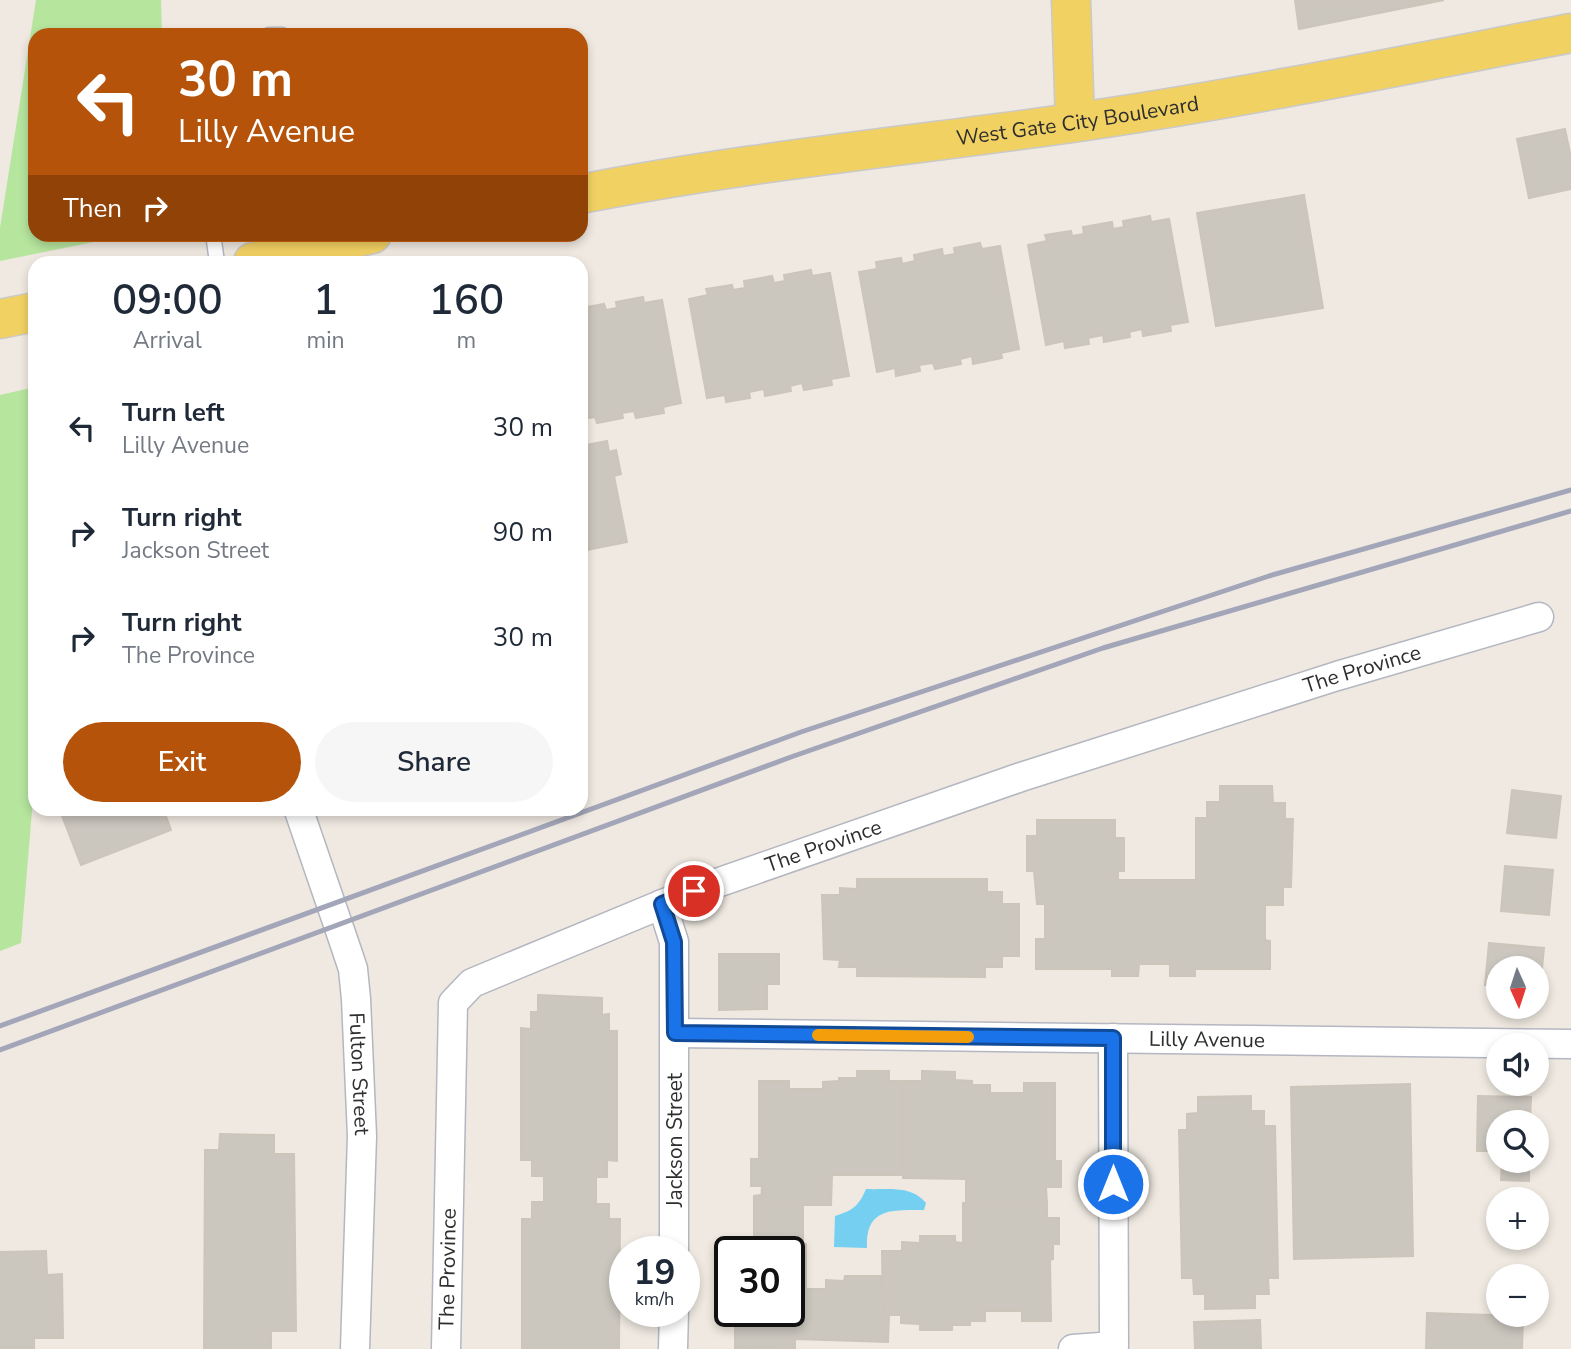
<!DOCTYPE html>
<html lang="en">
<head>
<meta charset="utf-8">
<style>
  :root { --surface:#fff; --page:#f6f6f7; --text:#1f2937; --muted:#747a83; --accent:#b45309 }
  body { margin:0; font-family:"Nunito Sans",sans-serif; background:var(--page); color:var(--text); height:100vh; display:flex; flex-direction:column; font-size:26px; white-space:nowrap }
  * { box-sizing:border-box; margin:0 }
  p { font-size:23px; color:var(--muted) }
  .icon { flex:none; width:38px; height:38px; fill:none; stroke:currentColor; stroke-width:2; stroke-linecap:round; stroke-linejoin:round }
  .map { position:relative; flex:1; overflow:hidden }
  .panel { position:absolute; left:28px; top:256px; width:560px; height:560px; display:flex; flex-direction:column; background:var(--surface); border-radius:21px; box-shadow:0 4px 10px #0003 }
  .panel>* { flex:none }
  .guide { position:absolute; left:28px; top:28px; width:560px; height:214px; border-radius:21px; box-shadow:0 4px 10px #0003; background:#b45309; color:#fff; overflow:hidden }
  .needle { width:46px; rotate:177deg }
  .fabs { position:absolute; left:1486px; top:956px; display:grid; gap:14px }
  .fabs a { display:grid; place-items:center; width:63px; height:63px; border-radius:50%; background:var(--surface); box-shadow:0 4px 10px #0003; font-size:35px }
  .speed { position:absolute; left:609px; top:1236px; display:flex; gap:14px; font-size:35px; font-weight:700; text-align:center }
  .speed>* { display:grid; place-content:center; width:91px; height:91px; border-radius:50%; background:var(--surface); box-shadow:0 4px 10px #0003; line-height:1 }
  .speed small { font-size:18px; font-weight:400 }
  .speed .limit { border:4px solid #111; border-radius:10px; background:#fff; color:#111 }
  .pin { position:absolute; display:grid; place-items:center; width:60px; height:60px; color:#fff; margin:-30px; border:4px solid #fff; border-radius:50%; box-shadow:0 2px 7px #0007 }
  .me { position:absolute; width:77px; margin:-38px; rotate:0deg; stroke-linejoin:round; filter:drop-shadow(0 0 5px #0008) }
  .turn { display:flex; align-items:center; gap:24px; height:147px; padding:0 35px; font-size:32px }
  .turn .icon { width:91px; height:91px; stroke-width:2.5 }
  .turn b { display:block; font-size:49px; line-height:60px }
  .then { display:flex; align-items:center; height:66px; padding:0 35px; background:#0003; gap:14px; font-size:26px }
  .eta { display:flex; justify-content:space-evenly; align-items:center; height:119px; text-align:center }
  .eta b { font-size:42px; font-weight:600; line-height:49px }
  .action { display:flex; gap:14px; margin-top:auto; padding:14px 35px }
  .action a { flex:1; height:80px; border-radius:42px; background:var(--accent); color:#fff; font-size:28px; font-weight:600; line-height:80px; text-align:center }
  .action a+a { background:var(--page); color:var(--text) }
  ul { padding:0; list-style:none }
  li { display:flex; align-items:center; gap:21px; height:105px; padding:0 35px }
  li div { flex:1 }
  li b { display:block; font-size:26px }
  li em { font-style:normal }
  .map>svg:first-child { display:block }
</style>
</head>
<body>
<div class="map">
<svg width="1571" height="1349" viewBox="0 0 1571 1349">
  <rect width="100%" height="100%" fill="#efe9e1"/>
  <g fill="#b6e59e">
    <polygon points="36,0 161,0 162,35 35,35 35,234 128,235 0,261 0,228"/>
    <polygon points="35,387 35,774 21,943 0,951 0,395"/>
  </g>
  <path fill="#75cff0" d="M866 1189C888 1190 911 1185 926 1203L924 1210C893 1210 865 1207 867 1248L834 1247 835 1216C852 1211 859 1206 866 1189Z"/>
  <g fill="#cbc7bf" stroke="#cbc5ba" stroke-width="2">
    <polygon points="1295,0 1444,0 1299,29"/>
    <polygon points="1565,129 1571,158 1571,189 1529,198 1517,139"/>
    <polygon points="1304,195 1323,308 1216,326 1197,213"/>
    <polygon points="1150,216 1151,222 1169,219 1188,322 1170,325 1171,331 1143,336 1142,329 1129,332 1130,337 1104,342 1103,335 1088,338 1089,344 1065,348 1064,341 1046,345 1028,245 1047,241 1045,235 1071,231 1072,236 1084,234 1083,227 1112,222 1113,229 1124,227 1123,221"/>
    <polygon points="980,243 982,249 1000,246 1019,349 1001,353 1002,358 973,364 972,356 960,359 961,364 935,369 933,363 919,365 920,371 896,376 895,368 877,372 859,272 877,269 876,262 901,258 902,264 915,261 914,255 942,249 943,256 955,254 954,248"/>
    <polygon points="811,270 812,276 830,273 849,376 831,379 832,385 804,390 802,383 790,386 791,391 765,396 764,389 749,392 750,398 726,402 725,395 707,398 689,299 708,295 706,289 732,285 733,290 745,288 744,281 772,276 774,283 785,281 784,275"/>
    <polygon points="643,297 644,303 662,300 681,403 663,407 664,413 636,418 634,411 622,413 623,418 597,423 595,417 581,419 581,308 604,304 606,310 617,308 616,302"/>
    <polygon points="607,441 609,452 616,450 621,474 614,476 627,542 582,551 581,446"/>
    <polygon points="1220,786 1272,786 1273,803 1285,803 1285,819 1293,819 1291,887 1283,887 1283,905 1265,905 1265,940 1270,941 1270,969 1195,969 1195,976 1170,976 1170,964 1139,964 1138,976 1112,976 1112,969 1036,969 1036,939 1045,939 1045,904 1037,904 1034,871 1027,871 1027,836 1037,836 1037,820 1115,820 1115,838 1124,838 1124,871 1118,871 1118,880 1196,880 1196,818 1207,818 1207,802 1220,802"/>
    <polygon points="1512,790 1561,796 1556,838 1507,833"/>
    <polygon points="59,808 163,808 171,830 81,865"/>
    <polygon points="1505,866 1553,870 1549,915 1501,911"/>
    <polygon points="857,879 987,879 987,892 1002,892 1002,904 1019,904 1019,956 1002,956 1002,967 985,967 985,977 857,976 857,967 839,967 840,960 824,959 822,895 840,895 840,888 857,889"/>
    <polygon points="1489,943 1544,948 1540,989 1536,989 1536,968 1498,968 1498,986 1485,985"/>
    <polygon points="719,954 779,954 779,984 767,984 767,1009 719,1010"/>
    <polygon points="538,995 602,998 602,1015 609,1014 609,1031 617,1031 617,1161 607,1160 607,1177 596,1177 596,1204 609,1204 609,1219 620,1219 619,1349 522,1349 522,1219 532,1219 532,1202 544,1202 544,1176 532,1176 532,1160 521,1160 521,1028 531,1029 531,1012 538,1012"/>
    <polygon points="857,1071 889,1071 889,1081 903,1081 903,1175 832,1175 831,1205 761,1205 762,1186 751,1186 751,1159 759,1159 759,1081 789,1081 789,1089 823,1089 823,1082 839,1081 839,1078 857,1078"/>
    <polygon points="922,1071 955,1072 955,1080 972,1081 972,1085 990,1085 990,1093 1024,1093 1024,1083 1055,1083 1055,1161 1061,1161 1061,1187 1046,1187 1047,1203 966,1203 966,1179 903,1178 903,1081 922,1081"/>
    <polygon points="1410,1084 1413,1256 1294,1259 1291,1087"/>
    <polygon points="1251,1096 1251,1111 1264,1111 1264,1126 1275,1126 1278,1278 1268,1278 1269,1294 1255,1294 1255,1308 1205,1309 1205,1294 1194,1294 1193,1278 1182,1278 1179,1130 1187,1130 1187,1114 1198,1113 1198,1097"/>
    <polygon points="1478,1096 1531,1097 1530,1122 1498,1122 1498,1151 1477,1151"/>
    <polygon points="220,1134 274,1135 274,1154 294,1154 296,1331 271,1331 271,1349 204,1349 205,1150 219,1150"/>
    <polygon points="1502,1160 1529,1160 1529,1181 1501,1180"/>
    <polygon points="762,1195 761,1205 803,1205 803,1244 806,1244 806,1289 826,1289 826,1280 844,1281 845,1276 881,1276 881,1283 884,1282 883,1315 889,1315 888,1342 795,1339 795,1349 735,1348 735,1311 789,1311 789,1251 734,1251 734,1243 754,1243 754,1196"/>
    <polygon points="963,1203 1047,1203 1047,1218 1059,1218 1059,1244 1053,1244 1053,1259 1050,1260 1051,1321 1022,1321 1022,1311 985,1311 985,1321 970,1321 970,1325 952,1325 952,1330 920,1330 920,1324 901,1323 901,1315 883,1315 882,1251 902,1251 902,1242 920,1243 920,1236 955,1236 955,1242 963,1243"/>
    <polygon points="46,1251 47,1275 62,1274 63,1338 34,1338 34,1348 0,1348 0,1252"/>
    <polygon points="1427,1313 1523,1316 1522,1349 1426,1349"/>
    <polygon points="1260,1320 1261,1349 1195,1349 1194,1322"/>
  </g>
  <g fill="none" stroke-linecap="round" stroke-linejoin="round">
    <g stroke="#b4b7c1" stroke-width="17">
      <g id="lane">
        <polyline points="269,35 282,35"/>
        <polyline points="213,234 217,262"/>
      </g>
    </g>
    <g stroke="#b4b7c1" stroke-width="31">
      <g id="street">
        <path id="s1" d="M298 808 345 945 353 969 356 999 362 1136 355 1349"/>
        <polyline points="662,904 674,942 674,1251"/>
        <path id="s2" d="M675 1033 1571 1044"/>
        <path id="s3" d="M446 1349 453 1003 472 983 694 891 1021 777 1337 676 1539 617"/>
        <polyline points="673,1349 674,1311"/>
        <polyline points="1073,1349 1114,1346 1113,1038"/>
      </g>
    </g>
    <g stroke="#c9c9c9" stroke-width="41">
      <g id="primary">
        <polyline points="1071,0 1075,122"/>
        <path id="s4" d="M581 194C743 162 908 146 1072 123 1239 99 1405 65 1571 33"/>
        <polyline points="253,262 372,234"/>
        <polyline points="0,319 35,312"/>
      </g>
    </g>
    <use href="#lane" stroke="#fff" stroke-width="14"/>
    <use href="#street" stroke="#fff" stroke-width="28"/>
    <use href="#primary" stroke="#f2d163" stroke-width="38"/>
    <g stroke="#a3a6b8" stroke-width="5">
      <polyline points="0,1026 801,732 1269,576 1571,490"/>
      <polyline points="0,1050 791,757 1103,648 1571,511"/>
    </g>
  </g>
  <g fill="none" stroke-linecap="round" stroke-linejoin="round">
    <g stroke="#114b97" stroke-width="18">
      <polyline id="route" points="694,891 662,904 674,942 675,1033 1113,1038 1113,1184"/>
    </g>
    <use href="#route" stroke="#1a73e8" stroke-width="12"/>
    <polyline stroke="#f59e0b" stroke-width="12" points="818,1035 968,1037"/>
  </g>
  <g text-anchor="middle" stroke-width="5" stroke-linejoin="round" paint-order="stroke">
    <g font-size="21" fill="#2e2e2e" stroke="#fff">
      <text dy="7" stroke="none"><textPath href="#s4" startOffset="502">West Gate City Boulevard</textPath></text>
      <text dy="7" stroke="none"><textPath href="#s3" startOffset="1318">The Province</textPath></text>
      <text dy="7" stroke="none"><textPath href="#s3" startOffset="751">The Province</textPath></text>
      <text dy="7" stroke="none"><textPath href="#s2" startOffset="532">Lilly Avenue</textPath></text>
      <text dy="7" stroke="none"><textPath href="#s1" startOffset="275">Fulton Street</textPath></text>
      <text transform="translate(675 1140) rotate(-90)" y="7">Jackson Street</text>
      <text dy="7" stroke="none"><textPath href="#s3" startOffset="80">The Province</textPath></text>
    </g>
  </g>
</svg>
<div class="fabs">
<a><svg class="needle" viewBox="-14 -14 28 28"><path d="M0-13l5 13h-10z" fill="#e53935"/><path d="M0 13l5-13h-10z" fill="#747a83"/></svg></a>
<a><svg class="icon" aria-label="sound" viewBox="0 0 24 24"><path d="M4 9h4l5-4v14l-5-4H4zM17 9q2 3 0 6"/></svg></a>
<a><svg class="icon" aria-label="search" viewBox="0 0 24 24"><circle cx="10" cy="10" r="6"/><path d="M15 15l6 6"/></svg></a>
<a>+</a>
<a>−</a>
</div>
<div class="speed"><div>19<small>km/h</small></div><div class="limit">30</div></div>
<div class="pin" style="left:694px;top:891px;background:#d93025"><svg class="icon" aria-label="arrive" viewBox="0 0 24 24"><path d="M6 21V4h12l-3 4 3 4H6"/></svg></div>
<svg class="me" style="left:1113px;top:1184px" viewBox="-20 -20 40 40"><circle r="17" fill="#1a73e8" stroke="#fff" stroke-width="3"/><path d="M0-11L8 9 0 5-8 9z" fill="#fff"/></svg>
<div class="guide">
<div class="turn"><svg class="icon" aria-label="left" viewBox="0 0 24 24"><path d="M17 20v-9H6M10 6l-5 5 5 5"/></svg><div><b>30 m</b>Lilly Avenue</div></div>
<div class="then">Then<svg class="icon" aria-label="right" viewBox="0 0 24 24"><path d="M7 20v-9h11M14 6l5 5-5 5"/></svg></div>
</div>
<section class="panel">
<div class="eta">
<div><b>09:00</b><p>Arrival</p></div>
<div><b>1</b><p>min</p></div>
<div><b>160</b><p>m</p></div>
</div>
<ul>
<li><svg class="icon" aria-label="left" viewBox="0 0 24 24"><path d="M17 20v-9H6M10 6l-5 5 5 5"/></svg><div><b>Turn left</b><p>Lilly Avenue</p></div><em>30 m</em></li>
<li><svg class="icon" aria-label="right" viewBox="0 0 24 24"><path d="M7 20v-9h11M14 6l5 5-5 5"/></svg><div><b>Turn right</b><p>Jackson Street</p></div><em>90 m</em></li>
<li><svg class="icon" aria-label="right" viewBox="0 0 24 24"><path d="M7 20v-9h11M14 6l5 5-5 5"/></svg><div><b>Turn right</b><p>The Province</p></div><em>30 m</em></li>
</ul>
<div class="action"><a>Exit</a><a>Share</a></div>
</section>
</div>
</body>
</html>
